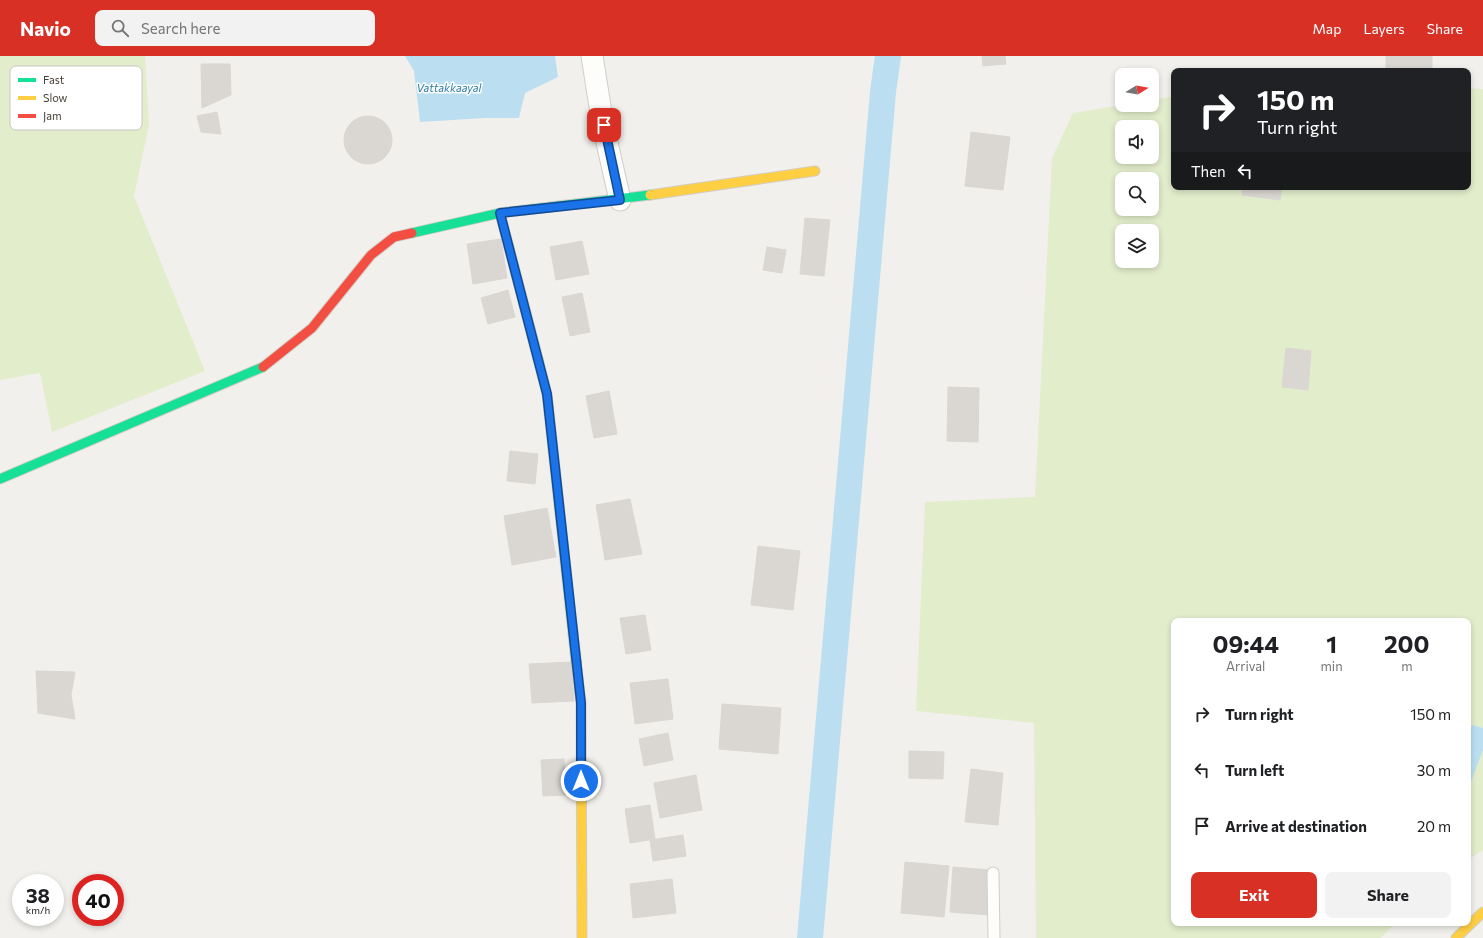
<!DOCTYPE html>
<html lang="en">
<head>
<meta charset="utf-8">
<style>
  :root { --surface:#fff; --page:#f2f2f2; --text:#202124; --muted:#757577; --accent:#d93025 }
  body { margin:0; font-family:Commissioner,sans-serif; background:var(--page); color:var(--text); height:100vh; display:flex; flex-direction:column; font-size:15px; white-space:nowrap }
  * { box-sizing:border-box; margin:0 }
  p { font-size:13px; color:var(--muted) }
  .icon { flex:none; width:22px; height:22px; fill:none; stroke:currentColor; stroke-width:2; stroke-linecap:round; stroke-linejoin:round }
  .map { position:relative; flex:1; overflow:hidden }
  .details { position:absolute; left:1171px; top:562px; width:300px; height:308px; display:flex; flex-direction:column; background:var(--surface); border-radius:8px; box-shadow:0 2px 6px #0003 }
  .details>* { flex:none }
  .top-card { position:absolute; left:1171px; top:12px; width:300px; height:122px; border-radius:8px; box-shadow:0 2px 6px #0003; background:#202124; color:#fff; overflow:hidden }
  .needle { width:26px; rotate:79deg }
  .buttons { position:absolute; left:1115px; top:12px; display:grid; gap:8px }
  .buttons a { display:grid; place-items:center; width:44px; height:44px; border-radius:8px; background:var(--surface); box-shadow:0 2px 6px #0003; font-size:20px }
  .speed { position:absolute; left:12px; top:818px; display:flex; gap:8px; font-size:20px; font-weight:700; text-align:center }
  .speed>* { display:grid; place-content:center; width:52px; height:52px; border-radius:50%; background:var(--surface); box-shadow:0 2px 6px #0003; line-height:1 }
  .speed small { font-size:10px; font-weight:400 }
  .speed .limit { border:6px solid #d22; background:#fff; color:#111 }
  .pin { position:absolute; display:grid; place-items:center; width:34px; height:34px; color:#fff; margin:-17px; border-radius:8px; box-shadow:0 2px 6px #0006 }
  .me { position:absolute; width:44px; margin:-22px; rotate:0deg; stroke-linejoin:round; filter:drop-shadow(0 0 3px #0008) }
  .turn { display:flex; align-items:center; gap:14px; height:84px; padding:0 20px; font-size:18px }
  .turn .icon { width:52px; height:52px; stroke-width:2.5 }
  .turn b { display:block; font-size:28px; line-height:34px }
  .then { display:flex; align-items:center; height:38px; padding:0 20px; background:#0003; gap:8px; font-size:15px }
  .eta { display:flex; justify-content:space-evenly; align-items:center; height:68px; text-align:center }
  .eta b { font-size:24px; font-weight:700; line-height:28px }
  .button { display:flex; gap:8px; margin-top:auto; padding:8px 20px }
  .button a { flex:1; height:46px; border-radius:8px; background:var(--accent); color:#fff; font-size:16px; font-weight:700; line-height:46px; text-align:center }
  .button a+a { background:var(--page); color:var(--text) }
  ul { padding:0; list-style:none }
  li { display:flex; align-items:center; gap:12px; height:56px; padding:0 20px }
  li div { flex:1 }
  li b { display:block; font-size:15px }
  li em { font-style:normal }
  header { display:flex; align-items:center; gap:24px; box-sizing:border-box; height:56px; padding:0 20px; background:var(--accent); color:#fff }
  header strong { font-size:19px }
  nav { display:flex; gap:22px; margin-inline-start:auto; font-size:14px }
  .search { width:280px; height:36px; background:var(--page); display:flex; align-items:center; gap:10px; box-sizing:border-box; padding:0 14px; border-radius:8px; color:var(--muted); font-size:15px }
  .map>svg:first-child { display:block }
</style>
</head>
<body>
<header>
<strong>Navio</strong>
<div class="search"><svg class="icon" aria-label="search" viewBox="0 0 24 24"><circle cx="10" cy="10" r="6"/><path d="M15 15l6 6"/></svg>Search here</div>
<nav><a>Map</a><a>Layers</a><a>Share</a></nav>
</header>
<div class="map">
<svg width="1483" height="882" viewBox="0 0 1483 882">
  <rect width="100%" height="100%" fill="#f2f0ec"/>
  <g fill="#e2edcc" fill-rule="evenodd">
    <polygon points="0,0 145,0 149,69 134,140 205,315 52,376 40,317 0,324"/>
    <path d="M1468 32 1483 33V794L1468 804V565H1174V867H1395L1381 882H1036L1034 667 916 655 925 446 1035 441 1052 102 1073 57 1122 49H1152V44L1174 40V131H1468ZM1122 71H1152V101H1122ZM1122 123H1152V153H1122ZM1122 175H1152V205H1122Z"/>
  </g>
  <g fill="#bbdff1">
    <polygon points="405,0 555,0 558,21 525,37 519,62 485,62 420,66 414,15"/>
    <polygon points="1472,669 1483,672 1483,694 1472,723 1468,725 1468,678"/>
  </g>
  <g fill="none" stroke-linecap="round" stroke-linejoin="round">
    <polyline stroke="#bbdff1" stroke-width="26" points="810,882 883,36 888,0"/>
  </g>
  <g fill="#dad7d3" stroke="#dad7d2">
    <polygon points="982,0 1005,0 1006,8 983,10"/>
    <rect x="1386" y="0" width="46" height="15"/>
    <polygon points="201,8 230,8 231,39 202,52"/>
    <polygon points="217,56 221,78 201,76 197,60"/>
    <circle cx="368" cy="84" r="24"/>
    <polygon points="971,76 1010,81 1003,134 965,130"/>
    <polygon points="1243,131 1282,131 1280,144 1242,139"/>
    <polygon points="805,162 830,164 824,220 800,218"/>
    <polygon points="501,183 507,222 473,228 467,188"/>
    <polygon points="582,185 589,218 556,224 550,191"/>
    <polygon points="767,191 786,194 782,217 763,214"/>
    <polygon points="508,234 515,261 488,268 481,242"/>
    <polygon points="582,237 590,276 570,280 562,241"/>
    <polygon points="1286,292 1311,295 1308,334 1282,331"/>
    <polygon points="948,331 979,332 978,386 947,385"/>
    <polygon points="609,335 617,378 594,382 586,340"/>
    <polygon points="510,395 538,398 535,428 507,425"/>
    <polygon points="630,443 642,498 605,504 596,449"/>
    <polygon points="547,452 556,501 512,509 504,460"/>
    <polygon points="758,490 800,495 793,554 751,549"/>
    <polygon points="645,559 651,594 626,598 620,562"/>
    <polygon points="571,606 574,645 532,647 529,608"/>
    <polygon points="36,615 75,616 71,639 37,634"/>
    <polygon points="668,623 673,663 635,668 630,627"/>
    <polygon points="37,634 71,639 75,663 38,657"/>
    <polygon points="722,648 781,652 778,698 719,693"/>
    <polygon points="668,677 673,704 644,710 639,683"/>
    <polygon points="909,695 944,696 943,723 909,722"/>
    <polygon points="564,703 566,739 543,740 541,704"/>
    <polygon points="971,713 1003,717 998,769 965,766"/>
    <polygon points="696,719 702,754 660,762 654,727"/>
    <polygon points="650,749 655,783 630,787 625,753"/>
    <polygon points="683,779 686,800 653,805 650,784"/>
    <polygon points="905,806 949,810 944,861 901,857"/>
    <polygon points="953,811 992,814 989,859 950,856"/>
    <polygon points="672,823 676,857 633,862 630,828"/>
  </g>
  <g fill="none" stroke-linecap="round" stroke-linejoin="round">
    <g stroke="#d0cec9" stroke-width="13">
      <polyline id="lane" points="993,817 994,882"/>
    </g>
    <g stroke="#d0cec9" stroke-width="23">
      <polyline id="street" points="592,0 603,69 620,144"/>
    </g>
    <g stroke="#d2ccc3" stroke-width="11">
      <g id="fast">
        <polyline points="412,177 500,157 650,139"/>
        <polyline points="538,303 547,338 576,605"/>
        <polyline points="0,423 263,311"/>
      </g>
    </g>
    <g stroke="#d2ccc3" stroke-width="11">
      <g id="slow">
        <polyline points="650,139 815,115"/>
        <polyline points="500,157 538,303"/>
        <polyline points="576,605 581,647 582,882"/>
        <polyline points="1456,882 1483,856"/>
      </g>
    </g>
    <g stroke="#d2ccc3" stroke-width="11">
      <polyline id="jam" points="263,311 312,272 371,199 394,181 412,177"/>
    </g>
    <use href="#lane" stroke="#fdfdfc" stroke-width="11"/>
    <use href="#street" stroke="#fdfdfc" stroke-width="21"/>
    <use href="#fast" stroke="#16e098" stroke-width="9"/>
    <use href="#slow" stroke="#ffcf43" stroke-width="9"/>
    <use href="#jam" stroke="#f24e42" stroke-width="9"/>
  </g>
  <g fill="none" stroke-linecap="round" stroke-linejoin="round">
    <g stroke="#114b97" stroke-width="10">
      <polyline id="route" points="581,725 581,647 547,338 500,157 620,144 604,69"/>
    </g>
    <use href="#route" stroke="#1a73e8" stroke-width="7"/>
  </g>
  <g text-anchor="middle" stroke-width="3" stroke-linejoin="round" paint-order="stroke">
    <g font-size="11" font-style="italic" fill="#297ba8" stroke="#fff">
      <text x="449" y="36">Vattakkaayal</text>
    </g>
  </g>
  <rect x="10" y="10" width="132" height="64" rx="6" fill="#fff" stroke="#c8c6c3" stroke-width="1"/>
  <rect x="18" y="22" width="18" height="4" fill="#16e098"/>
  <rect x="18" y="40" width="18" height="4" fill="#ffcf43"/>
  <rect x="18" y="58" width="18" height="4" fill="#f24e42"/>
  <g font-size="11" fill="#494137">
    <text x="43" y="28">Fast</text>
    <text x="43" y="46">Slow</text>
    <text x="43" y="64">Jam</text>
  </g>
</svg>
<div class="buttons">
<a><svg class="needle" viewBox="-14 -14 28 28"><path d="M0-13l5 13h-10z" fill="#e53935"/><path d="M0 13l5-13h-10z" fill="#757577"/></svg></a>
<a><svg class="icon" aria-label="sound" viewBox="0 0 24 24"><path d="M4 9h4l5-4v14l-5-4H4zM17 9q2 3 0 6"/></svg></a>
<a><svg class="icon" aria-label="search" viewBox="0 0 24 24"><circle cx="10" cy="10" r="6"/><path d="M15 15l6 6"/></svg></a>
<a><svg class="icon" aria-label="layers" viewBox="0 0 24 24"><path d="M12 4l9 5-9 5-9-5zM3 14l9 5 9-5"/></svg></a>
</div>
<div class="speed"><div>38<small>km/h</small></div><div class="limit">40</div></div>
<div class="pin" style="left:604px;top:69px;background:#d93025"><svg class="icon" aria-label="arrive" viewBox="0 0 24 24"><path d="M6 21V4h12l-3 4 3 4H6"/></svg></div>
<svg class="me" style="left:581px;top:725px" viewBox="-20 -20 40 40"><circle r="17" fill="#1a73e8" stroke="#fff" stroke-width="3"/><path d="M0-11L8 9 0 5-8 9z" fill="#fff"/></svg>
<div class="top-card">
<div class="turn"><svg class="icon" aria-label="right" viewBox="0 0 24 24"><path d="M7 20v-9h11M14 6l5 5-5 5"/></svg><div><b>150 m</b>Turn right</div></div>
<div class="then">Then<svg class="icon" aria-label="left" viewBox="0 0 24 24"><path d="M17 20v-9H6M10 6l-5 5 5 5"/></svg></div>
</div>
<section class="details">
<div class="eta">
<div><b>09:44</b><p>Arrival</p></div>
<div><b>1</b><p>min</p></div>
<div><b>200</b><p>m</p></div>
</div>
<ul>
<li><svg class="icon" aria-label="right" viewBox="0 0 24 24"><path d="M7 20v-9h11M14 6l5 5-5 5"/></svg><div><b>Turn right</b></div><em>150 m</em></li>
<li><svg class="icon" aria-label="left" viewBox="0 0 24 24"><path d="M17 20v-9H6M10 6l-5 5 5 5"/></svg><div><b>Turn left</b></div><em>30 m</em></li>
<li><svg class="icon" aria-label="arrive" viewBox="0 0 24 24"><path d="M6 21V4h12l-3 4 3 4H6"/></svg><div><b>Arrive at destination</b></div><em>20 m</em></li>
</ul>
<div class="button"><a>Exit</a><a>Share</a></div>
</section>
</div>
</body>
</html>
